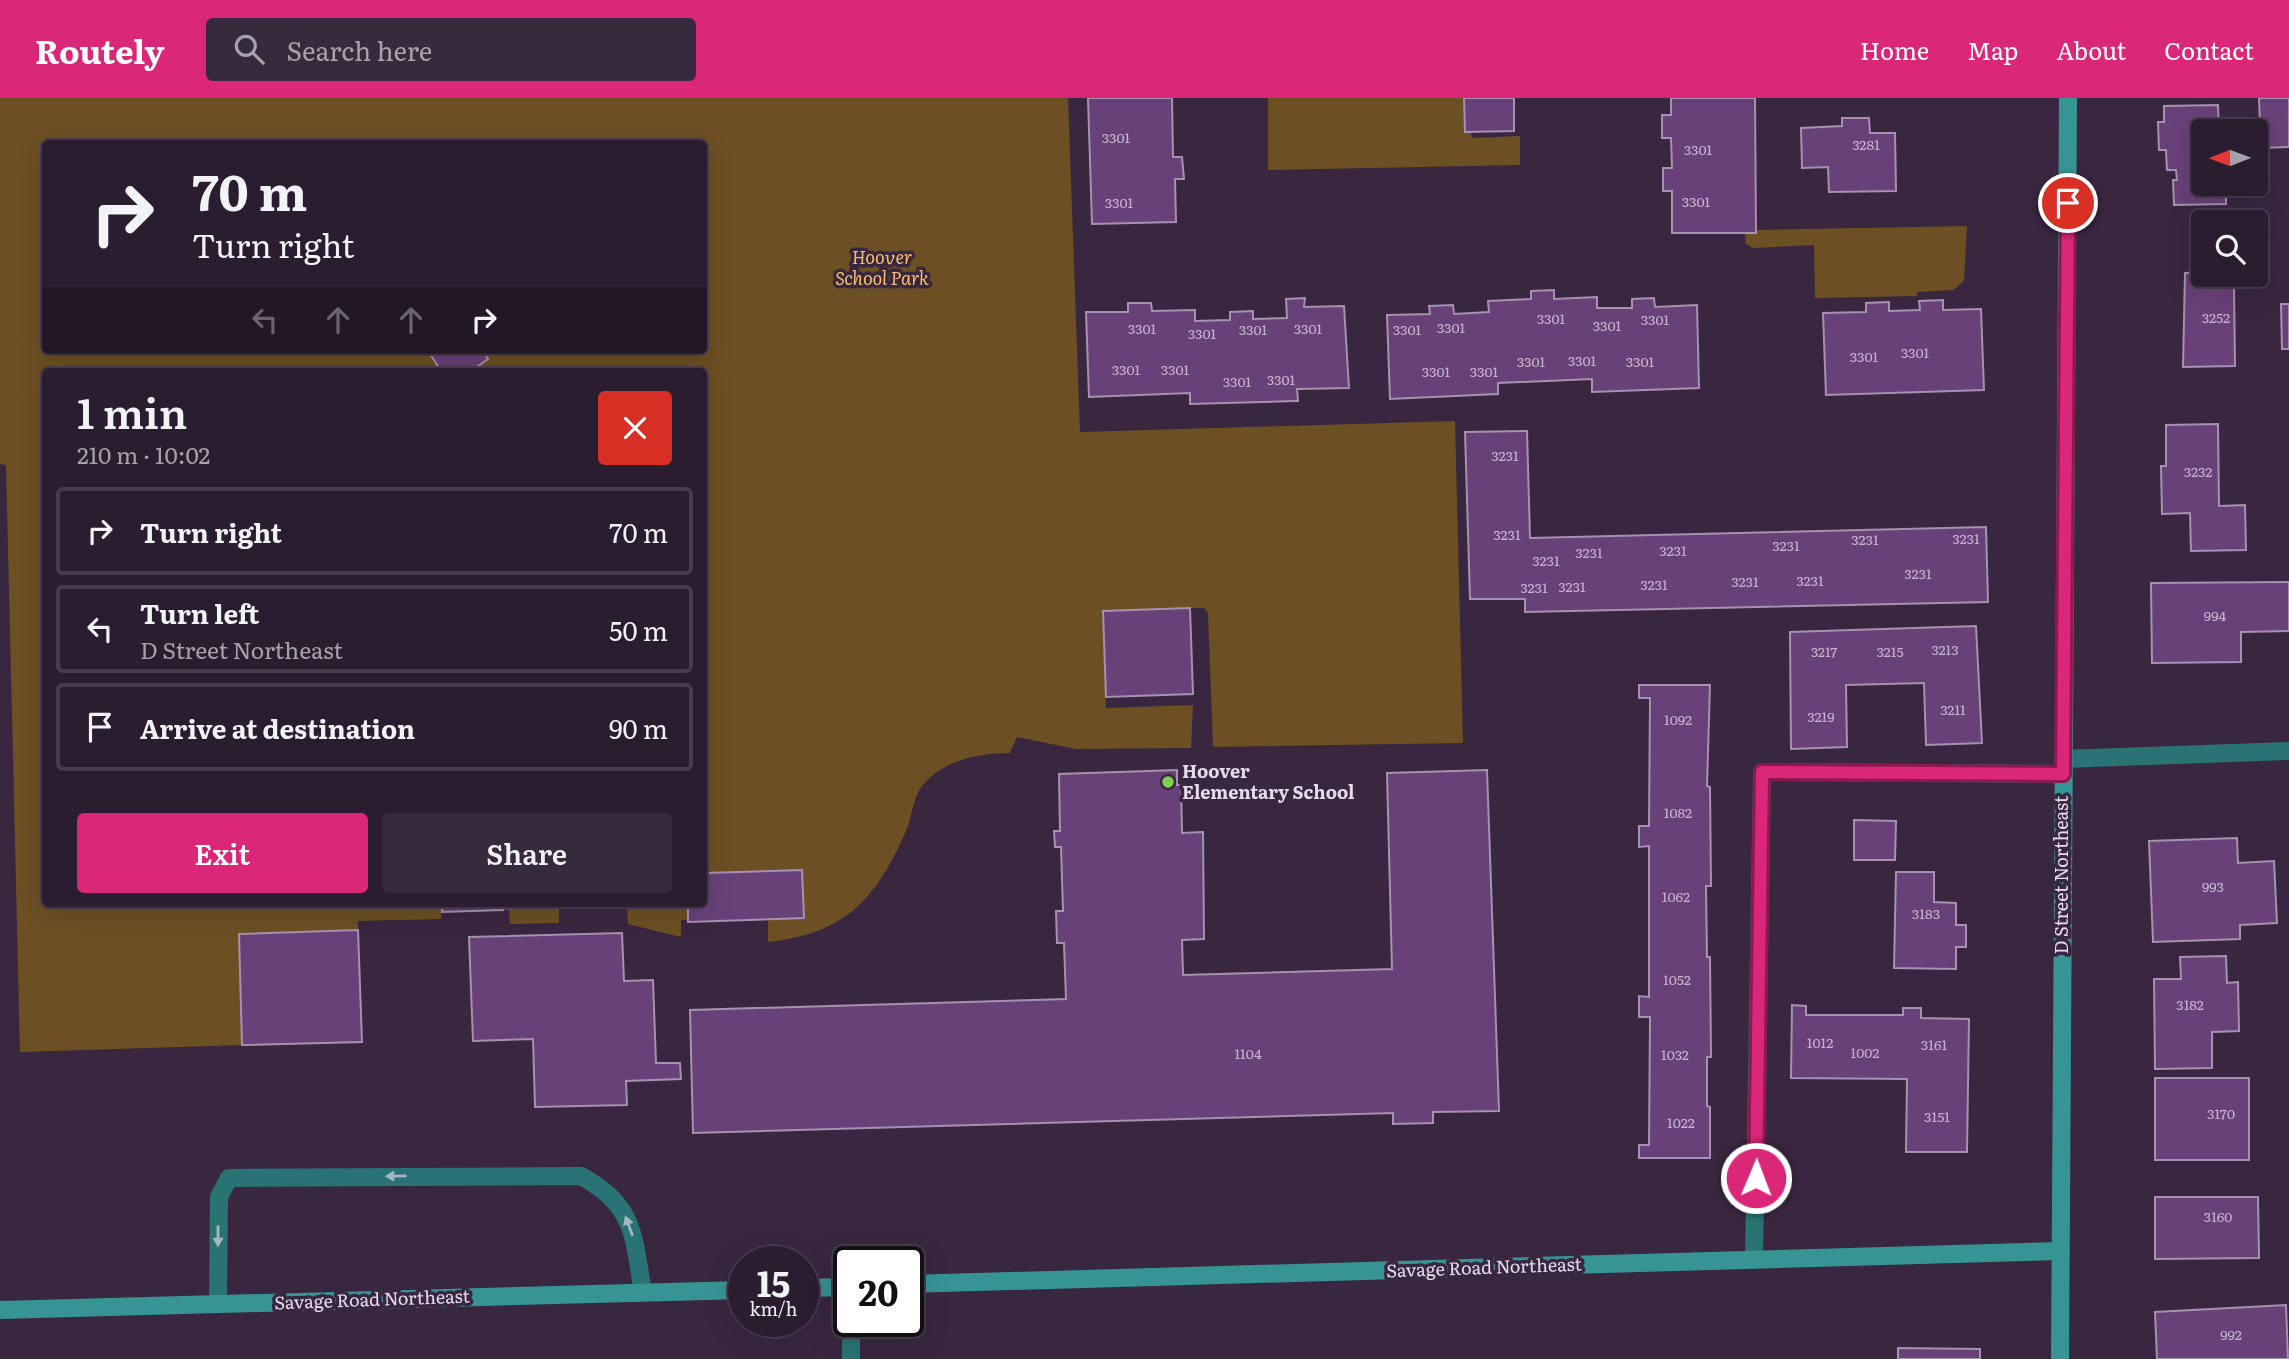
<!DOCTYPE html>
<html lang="en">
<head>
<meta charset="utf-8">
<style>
  :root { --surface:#2b1d30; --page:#372a3c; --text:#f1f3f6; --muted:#a6a2ab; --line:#473b4c; --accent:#db2777 }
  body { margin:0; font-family:Literata,serif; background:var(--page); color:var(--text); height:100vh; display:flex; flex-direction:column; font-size:26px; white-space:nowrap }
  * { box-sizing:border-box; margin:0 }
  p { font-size:23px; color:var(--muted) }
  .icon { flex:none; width:38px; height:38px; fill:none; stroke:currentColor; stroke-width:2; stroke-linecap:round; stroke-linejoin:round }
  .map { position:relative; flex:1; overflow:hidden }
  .side { position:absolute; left:42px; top:270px; width:665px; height:539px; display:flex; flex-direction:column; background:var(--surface); border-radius:7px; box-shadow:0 7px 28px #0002,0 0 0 2px var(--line) }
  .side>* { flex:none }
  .banner { position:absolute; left:42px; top:42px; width:665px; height:214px; border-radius:7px; box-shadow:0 7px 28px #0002,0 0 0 2px var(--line); background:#2b1d30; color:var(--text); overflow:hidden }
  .needle { width:46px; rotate:269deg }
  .fabs { position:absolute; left:2191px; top:21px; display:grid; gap:14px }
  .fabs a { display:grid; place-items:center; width:77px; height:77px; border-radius:7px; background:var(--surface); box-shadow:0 7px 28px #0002,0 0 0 2px var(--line); font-size:35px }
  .speed { position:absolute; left:728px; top:1148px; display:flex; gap:14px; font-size:35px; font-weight:700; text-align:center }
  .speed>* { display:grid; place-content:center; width:91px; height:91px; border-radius:50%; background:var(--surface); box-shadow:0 7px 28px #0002,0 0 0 2px var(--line); line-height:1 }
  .speed small { font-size:18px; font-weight:400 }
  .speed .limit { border:4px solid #111; border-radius:10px; background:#fff; color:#111 }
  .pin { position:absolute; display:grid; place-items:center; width:60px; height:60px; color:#fff; margin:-30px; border:4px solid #fff; border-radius:50%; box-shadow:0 2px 7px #0007 }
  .me { position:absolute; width:77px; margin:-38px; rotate:1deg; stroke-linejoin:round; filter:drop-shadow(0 0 5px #0008) }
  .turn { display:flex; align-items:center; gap:24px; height:147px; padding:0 35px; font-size:32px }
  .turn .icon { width:91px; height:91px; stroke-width:2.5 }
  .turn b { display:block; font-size:49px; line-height:60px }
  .lanes { display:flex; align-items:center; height:66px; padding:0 35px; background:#0003; justify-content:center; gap:35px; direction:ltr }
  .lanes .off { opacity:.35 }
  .round { display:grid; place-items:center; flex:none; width:74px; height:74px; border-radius:7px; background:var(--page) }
  .overview { display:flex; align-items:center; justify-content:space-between; height:119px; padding:0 35px }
  h1 { font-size:42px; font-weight:600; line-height:52px }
  .primary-button { display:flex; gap:14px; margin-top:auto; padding:14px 35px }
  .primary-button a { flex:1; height:80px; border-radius:7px; background:var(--accent); color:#fff; font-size:28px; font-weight:600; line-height:80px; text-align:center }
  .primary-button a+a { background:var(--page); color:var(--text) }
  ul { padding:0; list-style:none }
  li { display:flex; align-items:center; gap:21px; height:88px; margin:0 14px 10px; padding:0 21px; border:4px solid var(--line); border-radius:7px }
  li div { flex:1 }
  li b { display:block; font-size:26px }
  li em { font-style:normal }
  header { display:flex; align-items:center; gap:42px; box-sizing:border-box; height:98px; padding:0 35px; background:var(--accent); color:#fff }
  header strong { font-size:33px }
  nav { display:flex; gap:38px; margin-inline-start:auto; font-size:24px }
  .search { width:490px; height:63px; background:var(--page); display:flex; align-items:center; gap:18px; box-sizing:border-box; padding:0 24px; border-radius:7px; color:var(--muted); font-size:26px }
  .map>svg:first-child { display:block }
</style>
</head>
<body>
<header>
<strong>Routely</strong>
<div class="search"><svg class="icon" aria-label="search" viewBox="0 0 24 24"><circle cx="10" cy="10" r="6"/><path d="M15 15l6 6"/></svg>Search here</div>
<nav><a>Home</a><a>Map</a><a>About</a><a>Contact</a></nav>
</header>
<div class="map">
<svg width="2289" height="1261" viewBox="0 0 2289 1261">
  <rect width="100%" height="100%" fill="#392740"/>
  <g fill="#6c4f23" fill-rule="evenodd">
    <path d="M0 0H1068L1080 334 1455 323 1463 645 1213 649 1208 515 1204 510H1190L1103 513 1106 610 1193 607 1191 650 1076 651 1017 639 1010 655C979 655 943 662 922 688 913 699 912 720 906 733 876 802 844 836 768 844V821L804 819 802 772 704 775V273H46V805H442L441 821 358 823V832L239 836 242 947 20 954 6 367 0 366ZM46 46H704V252H46Z"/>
    <polygon points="1268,0 1464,0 1465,34 1471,34 1472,40 1520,38 1520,67 1268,72"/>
    <polygon points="1967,128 1964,183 1953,192 1917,194 1917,198 1815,200 1814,147 1753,150 1746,146 1745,135 1756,132"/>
    <polygon points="503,805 559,805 559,825 510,826 509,812 503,812"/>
    <polygon points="627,805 688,805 688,822 681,822 681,839 628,826"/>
  </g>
  <g fill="#684178" stroke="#a691b0" stroke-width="2">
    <polygon points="1088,0 1172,0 1173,59 1182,59 1184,81 1175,81 1176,124 1092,126"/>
    <polygon points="1464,0 1514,0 1514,33 1465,34"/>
    <polygon points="1671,0 1755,0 1756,135 1672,135 1672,93 1663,93 1663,70 1672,70 1671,40 1662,40 1662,17 1671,17"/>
    <polygon points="2259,0 2289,0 2289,49 2261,50"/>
    <polygon points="2218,7 2219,33 2203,33 2203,86 2226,86 2226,106 2174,107 2173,82 2177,82 2176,72 2167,72 2166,52 2159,52 2158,24 2164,24 2164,8"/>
    <polygon points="1842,20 1869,20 1870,35 1895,35 1896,93 1829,94 1828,69 1802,70 1801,30 1842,28"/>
    <polygon points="2203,174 2203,187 2234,187 2235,268 2183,269 2185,175"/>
    <polygon points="1554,192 1554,201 1597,199 1597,210 1632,210 1632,201 1654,200 1655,209 1697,207 1699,290 1592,294 1592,281 1498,285 1498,296 1390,301 1387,217 1430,216 1429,208 1453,207 1454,216 1489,214 1488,203 1531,201 1531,193"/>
    <polygon points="1305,200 1304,209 1344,208 1349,290 1297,291 1298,303 1294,303 1190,306 1190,295 1089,299 1086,214 1128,214 1128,205 1151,205 1152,213 1195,212 1195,223 1230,222 1230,214 1253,213 1253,221 1287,220 1286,201"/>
    <polygon points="1943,202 1943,212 1981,211 1984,292 1826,297 1823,215 1866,214 1866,205 1889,204 1889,213 1920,212 1919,203"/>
    <polygon points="2281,206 2289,206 2289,251 2282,251"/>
    <polygon points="435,252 482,252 488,261 471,273 441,273 430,256"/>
    <polygon points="2218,326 2219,408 2245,407 2246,452 2191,453 2190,415 2162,416 2161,368 2166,368 2166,327"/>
    <polygon points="1527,333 1530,440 1986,429 1988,504 1525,514 1525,501 1470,501 1465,334"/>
    <polygon points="2289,484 2289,533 2241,534 2241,564 2152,565 2151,485"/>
    <polygon points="1190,510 1193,596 1106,599 1103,513"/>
    <polygon points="1976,528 1982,645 1926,647 1924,585 1846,587 1847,649 1791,651 1790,534"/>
    <polygon points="1639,587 1710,587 1707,688 1710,689 1711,788 1706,788 1707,859 1710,859 1711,959 1707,959 1707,1008 1710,1009 1710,1060 1639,1060 1639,1047 1649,1047 1650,919 1639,919 1639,898 1649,899 1649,748 1639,749 1639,728 1649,728 1650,600 1639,600"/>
    <polygon points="1177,672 1177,687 1181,687 1182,735 1203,734 1204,841 1182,842 1183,877 1392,871 1387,675 1487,672 1499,1013 1433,1014 1433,1025 1393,1026 1393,1015 693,1035 690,912 1066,901 1064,845 1057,845 1056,813 1063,813 1061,749 1055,749 1054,733 1060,733 1059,676"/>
    <polygon points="1854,722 1896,723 1895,762 1854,762"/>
    <polygon points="2237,740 2238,765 2274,763 2277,825 2240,827 2240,841 2153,844 2149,743"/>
    <polygon points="802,772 804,820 688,824 688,805 704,805 704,775"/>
    <polygon points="1896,774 1934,774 1934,804 1956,805 1956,827 1966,827 1966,849 1956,849 1956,871 1894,870"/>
    <polygon points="442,805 503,805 503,812 442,814"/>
    <polygon points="358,832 362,944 242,947 239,836"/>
    <polygon points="622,835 624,883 653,882 656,965 680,965 681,981 626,983 627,1007 535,1009 533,941 473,943 469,839"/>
    <polygon points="2226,858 2227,885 2238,884 2239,933 2212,934 2212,970 2155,971 2154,881 2181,881 2180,859"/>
    <polygon points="1792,907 1806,908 1806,917 1903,917 1903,910 1921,910 1921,920 1969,921 1967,1054 1906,1054 1907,981 1791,980"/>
    <rect x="2155" y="980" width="94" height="82"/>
    <polygon points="2155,1099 2258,1099 2259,1160 2155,1161"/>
    <polygon points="2286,1207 2288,1261 2157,1261 2155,1214"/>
    <polygon points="1898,1250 1980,1251 1980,1261 1898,1261"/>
  </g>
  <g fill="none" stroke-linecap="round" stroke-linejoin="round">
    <g stroke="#297373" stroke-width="18">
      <polyline points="1754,1162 1762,674 2063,676"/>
      <path d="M218 1206 219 1099 229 1080 581 1078C636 1108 633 1138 643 1194"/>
    </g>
    <g stroke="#297373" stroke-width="18">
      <polyline points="2063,661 2289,653"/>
      <polyline points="851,1223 851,1261"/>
    </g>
    <g stroke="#379495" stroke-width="18">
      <polyline points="908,1186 2060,1153"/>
      <polyline points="803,1190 849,1189"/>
      <polyline points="0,1212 744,1192"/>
      <polyline points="2060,1261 2068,0"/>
    </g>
  </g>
  <defs><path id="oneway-solid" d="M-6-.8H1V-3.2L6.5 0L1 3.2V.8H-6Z" transform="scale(1.75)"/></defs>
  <g fill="#a4b7c1">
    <use href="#oneway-solid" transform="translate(396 1078) rotate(179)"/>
    <use href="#oneway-solid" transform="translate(629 1128) rotate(-110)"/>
    <use href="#oneway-solid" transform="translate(218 1138) rotate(90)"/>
  </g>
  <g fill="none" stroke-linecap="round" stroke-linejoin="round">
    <g stroke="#8e194d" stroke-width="18">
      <polyline id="route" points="1756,1080 1762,674 2063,676 2068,105"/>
    </g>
    <use href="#route" stroke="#db2777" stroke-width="12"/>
  </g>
  <circle fill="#80d051" stroke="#392740" stroke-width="2.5" cx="1168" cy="684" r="7"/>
  <g text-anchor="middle" stroke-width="7" stroke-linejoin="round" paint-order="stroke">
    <g font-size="14" fill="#c6b4ce">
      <text x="1116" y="45">3301</text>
      <text x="1866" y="52">3281</text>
      <text x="1698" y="57">3301</text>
      <text x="1696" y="109">3301</text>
      <text x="1119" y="110">3301</text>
      <text x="2216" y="225">3252</text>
      <text x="1551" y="226">3301</text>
      <text x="1655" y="227">3301</text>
      <text x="1607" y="233">3301</text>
      <text x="1451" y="235">3301</text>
      <text x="1142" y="236">3301</text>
      <text x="1308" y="236">3301</text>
      <text x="1253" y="237">3301</text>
      <text x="1407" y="237">3301</text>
      <text x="1202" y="241">3301</text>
      <text x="1915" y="260">3301</text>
      <text x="1864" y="264">3301</text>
      <text x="1582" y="268">3301</text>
      <text x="1531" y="269">3301</text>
      <text x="1640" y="269">3301</text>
      <text x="1126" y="277">3301</text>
      <text x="1175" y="277">3301</text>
      <text x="1436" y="279">3301</text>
      <text x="1484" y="279">3301</text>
      <text x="1281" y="287">3301</text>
      <text x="1237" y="289">3301</text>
      <text x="1505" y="363">3231</text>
      <text x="2198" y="379">3232</text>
      <text x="1507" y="442">3231</text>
      <text x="1966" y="446">3231</text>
      <text x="1865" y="447">3231</text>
      <text x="1786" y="453">3231</text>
      <text x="1673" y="458">3231</text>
      <text x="1589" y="460">3231</text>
      <text x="1546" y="468">3231</text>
      <text x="1918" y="481">3231</text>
      <text x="1810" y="488">3231</text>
      <text x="1745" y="489">3231</text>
      <text x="1654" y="492">3231</text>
      <text x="1572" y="494">3231</text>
      <text x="1534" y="495">3231</text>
      <text x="2215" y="523">994</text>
      <text x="1945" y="557">3213</text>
      <text x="1824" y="559">3217</text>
      <text x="1890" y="559">3215</text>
      <text x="1953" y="617">3211</text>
      <text x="1821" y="624">3219</text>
      <text x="1678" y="627">1092</text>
      <text x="1678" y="720">1082</text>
      <text x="2213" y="794">993</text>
      <text x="1676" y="804">1062</text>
      <text x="1926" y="821">3183</text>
      <text x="1677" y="887">1052</text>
      <text x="2190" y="912">3182</text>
      <text x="1820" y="950">1012</text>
      <text x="1934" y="952">3161</text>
      <text x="1865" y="960">1002</text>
      <text x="1248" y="961">1104</text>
      <text x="1675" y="962">1032</text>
      <text x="2221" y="1021">3170</text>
      <text x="1937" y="1024">3151</text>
      <text x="1681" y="1030">1022</text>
      <text x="2218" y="1124">3160</text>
      <text x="2231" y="1242">992</text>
    </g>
    <g font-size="18" font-style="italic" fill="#fbbe63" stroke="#392740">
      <text x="882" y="166">Hoover<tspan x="882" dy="21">School Park</tspan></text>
    </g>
    <g font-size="18" font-weight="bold" fill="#e6dbeb" stroke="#392740" text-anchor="start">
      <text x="1182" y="680">Hoover<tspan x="1182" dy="21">Elementary School</tspan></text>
    </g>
    <g font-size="18" fill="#e6dbeb" stroke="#392740">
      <text transform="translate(2062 777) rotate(-90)" y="6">D Street Northeast</text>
      <text transform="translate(1484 1170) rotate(-2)" y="6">Savage Road Northeast</text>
      <text transform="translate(372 1202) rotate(-2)" y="6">Savage Road Northeast</text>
    </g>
  </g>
</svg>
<div class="fabs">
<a><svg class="needle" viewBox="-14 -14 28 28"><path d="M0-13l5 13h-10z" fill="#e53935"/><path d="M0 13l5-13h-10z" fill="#a6a2ab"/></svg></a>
<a><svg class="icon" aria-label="search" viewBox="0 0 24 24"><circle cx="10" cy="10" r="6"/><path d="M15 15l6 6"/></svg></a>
</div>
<div class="speed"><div>15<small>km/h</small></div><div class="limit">20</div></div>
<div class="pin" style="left:2068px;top:105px;background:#d93025"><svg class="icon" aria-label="arrive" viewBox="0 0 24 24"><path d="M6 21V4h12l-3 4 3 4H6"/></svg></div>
<svg class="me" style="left:1756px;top:1080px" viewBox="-20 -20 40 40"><circle r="17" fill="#db2777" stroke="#fff" stroke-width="3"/><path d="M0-11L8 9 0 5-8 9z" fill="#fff"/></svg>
<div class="banner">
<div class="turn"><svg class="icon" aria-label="right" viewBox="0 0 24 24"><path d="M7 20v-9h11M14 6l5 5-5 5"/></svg><div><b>70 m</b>Turn right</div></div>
<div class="lanes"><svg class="icon off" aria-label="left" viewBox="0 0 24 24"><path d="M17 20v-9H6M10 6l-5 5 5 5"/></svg><svg class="icon off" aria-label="ahead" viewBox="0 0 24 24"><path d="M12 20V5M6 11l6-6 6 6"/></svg><svg class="icon off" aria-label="ahead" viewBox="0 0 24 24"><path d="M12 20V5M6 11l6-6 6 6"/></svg><svg class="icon" aria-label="right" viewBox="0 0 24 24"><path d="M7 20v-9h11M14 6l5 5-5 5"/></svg></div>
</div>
<section class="side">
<div class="overview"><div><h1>1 min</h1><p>210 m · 10:02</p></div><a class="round" style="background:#d93025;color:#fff"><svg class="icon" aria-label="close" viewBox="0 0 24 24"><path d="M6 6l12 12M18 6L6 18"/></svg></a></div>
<ul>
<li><svg class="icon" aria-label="right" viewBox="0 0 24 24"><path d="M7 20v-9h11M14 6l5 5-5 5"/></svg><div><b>Turn right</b></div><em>70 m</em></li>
<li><svg class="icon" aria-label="left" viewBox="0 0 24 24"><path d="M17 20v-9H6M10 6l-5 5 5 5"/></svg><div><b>Turn left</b><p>D Street Northeast</p></div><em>50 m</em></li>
<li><svg class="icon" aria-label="arrive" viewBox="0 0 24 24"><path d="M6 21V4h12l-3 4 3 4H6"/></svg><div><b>Arrive at destination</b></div><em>90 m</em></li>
</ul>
<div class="primary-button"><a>Exit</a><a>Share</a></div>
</section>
</div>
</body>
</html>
